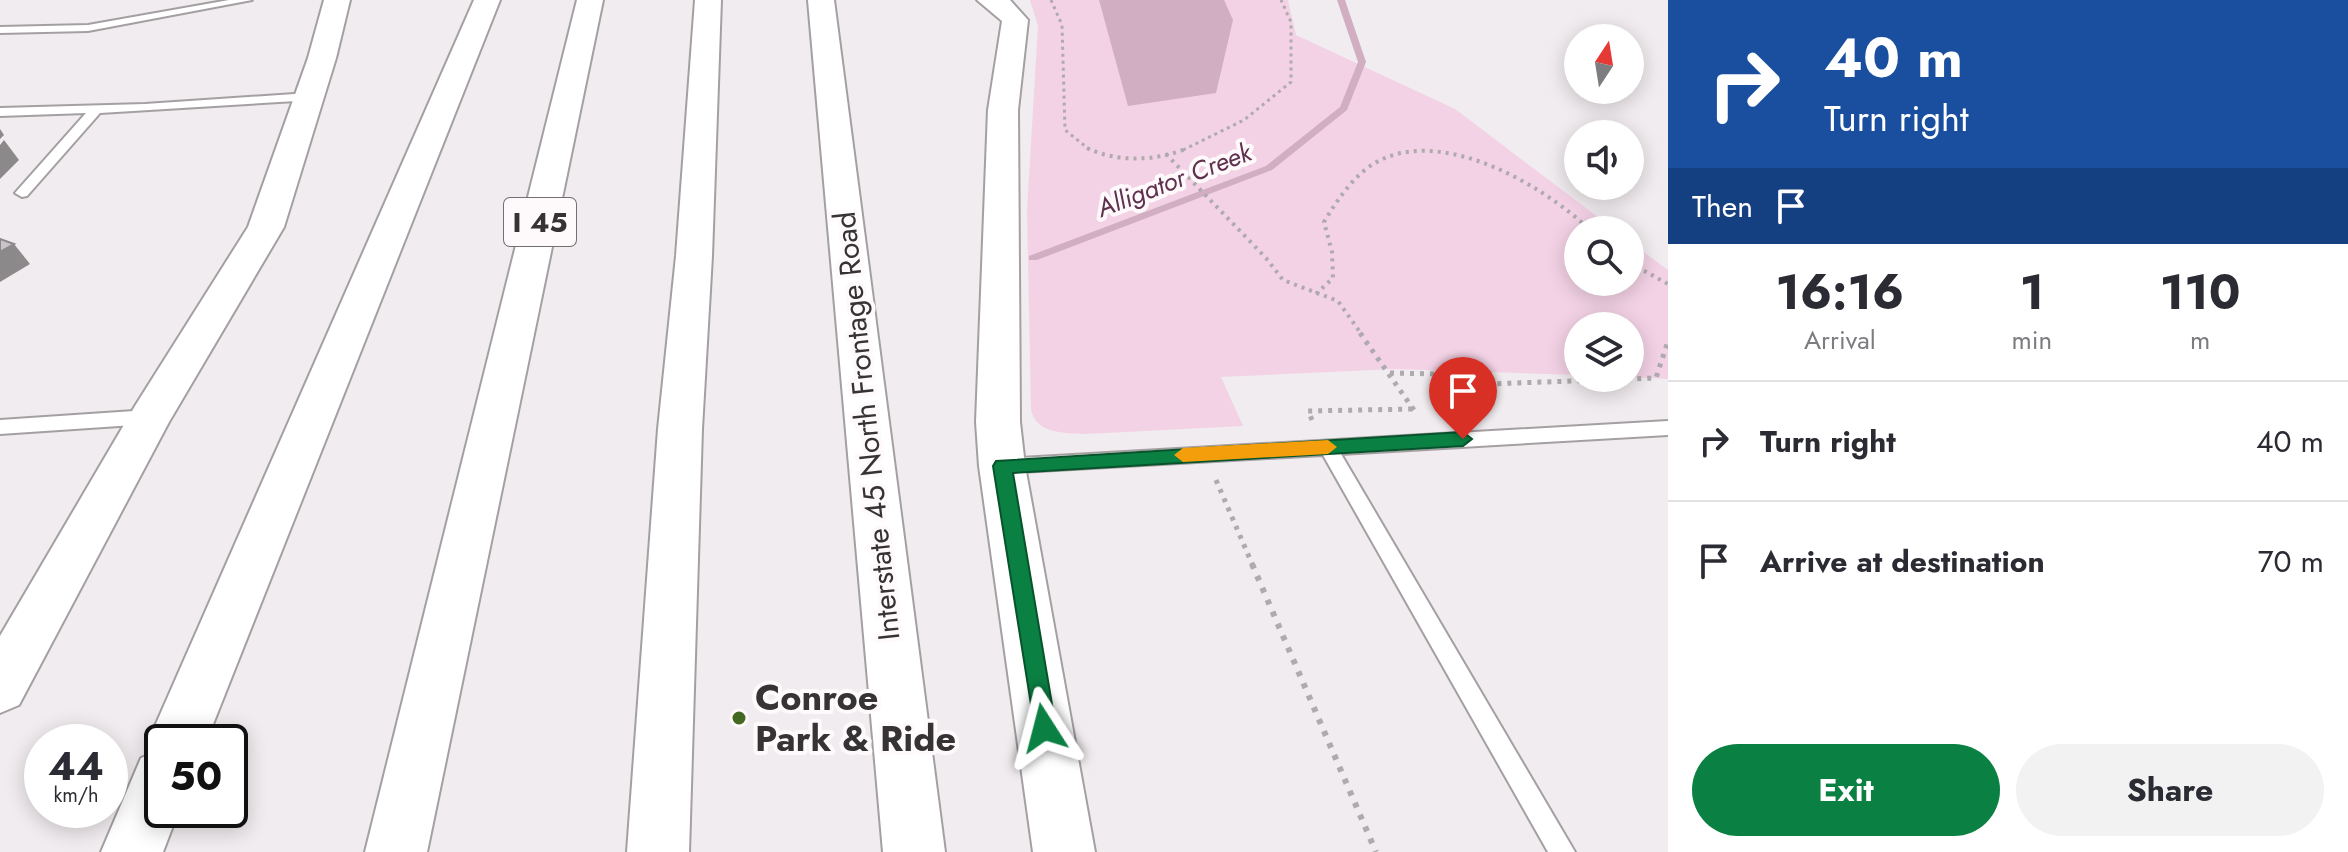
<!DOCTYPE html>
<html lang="en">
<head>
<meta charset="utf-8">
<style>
  :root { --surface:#fff; --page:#f2f2f3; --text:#2b2b33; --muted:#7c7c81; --line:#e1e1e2; --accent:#0b8043 }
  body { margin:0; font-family:Jost,sans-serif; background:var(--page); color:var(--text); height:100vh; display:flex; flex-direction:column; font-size:30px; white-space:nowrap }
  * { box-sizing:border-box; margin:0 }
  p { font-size:26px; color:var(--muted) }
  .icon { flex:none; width:44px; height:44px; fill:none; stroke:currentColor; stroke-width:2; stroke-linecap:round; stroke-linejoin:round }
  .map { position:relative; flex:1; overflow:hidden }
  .side { display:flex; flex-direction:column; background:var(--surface); width:680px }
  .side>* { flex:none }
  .top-card { background:#1a4fa0; color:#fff; overflow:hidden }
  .needle { width:52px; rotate:12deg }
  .fabs { position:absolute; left:1564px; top:24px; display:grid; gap:16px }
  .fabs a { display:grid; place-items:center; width:80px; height:80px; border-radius:50%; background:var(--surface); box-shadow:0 4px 20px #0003; font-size:40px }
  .speed { position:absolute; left:24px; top:724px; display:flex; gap:16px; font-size:40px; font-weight:700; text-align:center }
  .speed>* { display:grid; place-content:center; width:104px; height:104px; border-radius:50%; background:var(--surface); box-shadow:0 4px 20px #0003; line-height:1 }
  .speed small { font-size:20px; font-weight:400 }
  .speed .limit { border:4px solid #111; border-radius:12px; background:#fff; color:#111 }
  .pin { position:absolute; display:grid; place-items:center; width:68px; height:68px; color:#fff; margin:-82px -34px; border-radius:50% 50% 50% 0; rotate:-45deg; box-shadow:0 0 8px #0007 }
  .pin .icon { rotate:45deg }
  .me { position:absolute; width:88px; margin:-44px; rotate:351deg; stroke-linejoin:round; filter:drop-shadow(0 0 6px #0008) }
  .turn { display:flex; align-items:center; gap:28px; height:168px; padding:0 24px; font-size:36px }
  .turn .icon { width:104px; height:104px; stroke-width:2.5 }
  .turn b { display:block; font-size:56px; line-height:68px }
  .then { display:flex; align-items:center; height:76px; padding:0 24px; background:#0003; gap:16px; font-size:30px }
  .eta { display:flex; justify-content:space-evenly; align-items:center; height:136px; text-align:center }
  .eta b { font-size:48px; font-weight:700; line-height:56px }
  .button { display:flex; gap:16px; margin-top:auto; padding:16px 24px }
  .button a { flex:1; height:92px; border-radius:48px; background:var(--accent); color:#fff; font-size:32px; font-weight:700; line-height:92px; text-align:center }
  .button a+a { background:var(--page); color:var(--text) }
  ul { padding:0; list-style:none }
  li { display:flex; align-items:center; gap:24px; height:120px; padding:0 24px; border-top:2px solid var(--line) }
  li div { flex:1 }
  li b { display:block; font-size:30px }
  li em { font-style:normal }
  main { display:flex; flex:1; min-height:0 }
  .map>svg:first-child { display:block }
</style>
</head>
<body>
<main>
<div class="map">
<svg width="1668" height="852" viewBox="0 0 1668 852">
  <rect width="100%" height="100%" fill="#f1ecef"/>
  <path fill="#f3d2e5" d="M1030 0H1288L1296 35 1455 109 1615 230H1578V282H1630V242L1668 270V379L1630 377V326H1578V375L1395 369 1221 377 1243 426 1086 434C1065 433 1035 434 1031 409L1027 210 1038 26Z"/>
  <polygon fill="#d1aec2" points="1099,0 1224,0 1233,20 1216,93 1128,106"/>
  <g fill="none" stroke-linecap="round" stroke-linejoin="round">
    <polygon fill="#d1aec2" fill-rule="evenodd" points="1337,0 1345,0 1366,62 1347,110 1272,170 1037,260 1029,260 1029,256 1266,166 1340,107 1358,62"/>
    <g stroke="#a4a0a2" stroke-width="4">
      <g id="service">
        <polygon points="229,0 252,0 88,31 0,33 0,27 88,25"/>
        <polygon points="309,93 315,97 313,100 100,113 27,196 22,197 15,193 86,113 0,116 0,108 145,104"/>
        <polygon points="149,410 158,417 149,424 0,434 0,420"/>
        <polygon points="1668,421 1668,435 1341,454 1575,852 1548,852 1323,455 1002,473 995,471 993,466 995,461 1002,459"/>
      </g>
    </g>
    <g stroke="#a4a0a2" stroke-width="4">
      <g id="secondary">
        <polygon points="324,0 350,0 336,58 284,227 169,422 19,705 0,713 0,636 135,406 248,227 308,58"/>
        <polygon points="474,0 500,0 206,742 162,742 162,810 179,810 163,852 101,852 141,758 153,753 148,742"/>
        <polygon points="808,0 834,0 945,852 883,852"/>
        <polygon points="977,0 1010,0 1028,20 1018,110 1020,422 1025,466 1095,852 1033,852 979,466 976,422 988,110 1002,21"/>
      </g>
    </g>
    <g stroke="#a4a0a2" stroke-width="4">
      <g id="motorway">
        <polygon points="577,0 603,0 427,852 365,852"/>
        <polygon points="695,0 721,0 712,256 702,429 689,852 627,852 658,429 676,256"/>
      </g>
    </g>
    <g stroke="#aeaaad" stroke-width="3" stroke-dasharray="3 4" stroke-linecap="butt">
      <polyline points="1051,0 1062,25 1065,130 1090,150"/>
      <polyline points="1183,150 1244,120 1291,82 1291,22 1281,0"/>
    </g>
    <g stroke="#aeaaad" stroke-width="4" stroke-dasharray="3 5" stroke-linecap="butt">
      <path d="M1087 148C1118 163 1156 161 1188 148"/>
      <polyline points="1166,154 1266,258 1283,280 1338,301 1362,335"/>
      <polyline points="1630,263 1668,284"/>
      <path d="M1316 294 1333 278 1332 252 1324 222C1336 202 1348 184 1366 169 1431 119 1541 183 1590 230"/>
    </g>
    <g stroke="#aeaaad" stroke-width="5" stroke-dasharray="4 6" stroke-linecap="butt">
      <polyline points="1360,333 1416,413"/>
      <polyline points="1390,373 1439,374 1461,385 1656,378 1668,341"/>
      <polyline points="1312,420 1308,411 1412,409"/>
      <polyline points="1216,480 1253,566"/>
    </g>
    <polyline stroke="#aeaaad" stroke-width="6" stroke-dasharray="5 8" stroke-linecap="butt" points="1252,564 1376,852"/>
    <use href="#service" fill="#fff" fill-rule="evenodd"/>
    <use href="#secondary" fill="#fff" fill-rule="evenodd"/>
    <use href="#motorway" fill="#fff" fill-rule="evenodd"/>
  </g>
  <g fill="#8c898b">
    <polygon points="0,129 4,135 0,139"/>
    <polygon points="4,140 19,160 0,179 0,145"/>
    <polygon points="14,244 30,264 0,282 0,252"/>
  </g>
  <polygon fill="#c8c4c7" stroke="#8c898b" stroke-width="2" points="0,239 14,244 0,252"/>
  <polygon fill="#0b8043" stroke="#07532c" stroke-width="2" points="1463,432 1472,439 1463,446 1013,473 1056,728 1053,736 1044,740 1036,736 993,466 996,461"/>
  <polygon fill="#f59e0b" points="1328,440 1337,447 1328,454 1183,462 1174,455 1183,448"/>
  <circle fill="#436821" stroke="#fefafc" stroke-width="3" cx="739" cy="718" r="8"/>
  <g text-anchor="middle" stroke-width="8" stroke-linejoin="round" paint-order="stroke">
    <g font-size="26" font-style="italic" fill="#5f314e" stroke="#fefafc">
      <text transform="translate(1174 180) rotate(-21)" y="9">Alligator Creek</text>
    </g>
    <rect fill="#fefafc" stroke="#716f70" stroke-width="2" x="504" y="198" width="72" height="48" rx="6"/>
    <g font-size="28" font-weight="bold" fill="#353334">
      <text x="540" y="232">I 45</text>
    </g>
    <g font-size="30" fill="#353334" stroke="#fefafc">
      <text transform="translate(867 426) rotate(-96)" y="10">Interstate 45 North Frontage Road</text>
    </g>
    <g font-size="36" font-weight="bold" fill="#353334" stroke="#fefafc" text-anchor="start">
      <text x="755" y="710">Conroe<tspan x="755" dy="41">Park &amp; Ride</tspan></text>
    </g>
  </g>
</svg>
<div class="fabs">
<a><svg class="needle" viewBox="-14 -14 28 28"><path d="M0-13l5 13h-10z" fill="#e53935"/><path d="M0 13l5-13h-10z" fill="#7c7c81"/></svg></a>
<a><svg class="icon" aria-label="sound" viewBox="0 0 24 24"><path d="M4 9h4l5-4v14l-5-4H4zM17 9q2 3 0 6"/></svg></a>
<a><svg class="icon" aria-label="search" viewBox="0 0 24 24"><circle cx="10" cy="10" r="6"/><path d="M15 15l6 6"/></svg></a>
<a><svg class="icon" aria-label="layers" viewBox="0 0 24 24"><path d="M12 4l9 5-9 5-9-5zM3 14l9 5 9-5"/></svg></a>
</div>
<div class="speed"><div>44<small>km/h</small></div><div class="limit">50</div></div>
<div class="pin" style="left:1463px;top:439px;background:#d93025"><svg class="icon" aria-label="arrive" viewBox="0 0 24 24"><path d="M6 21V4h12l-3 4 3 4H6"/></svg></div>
<svg class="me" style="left:1044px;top:728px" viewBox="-20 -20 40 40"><path d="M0-17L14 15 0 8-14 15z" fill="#0b8043" stroke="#fff" stroke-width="4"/></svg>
</div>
<section class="side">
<div class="top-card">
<div class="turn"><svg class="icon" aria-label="right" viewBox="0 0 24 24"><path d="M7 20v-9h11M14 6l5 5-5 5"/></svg><div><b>40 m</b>Turn right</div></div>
<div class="then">Then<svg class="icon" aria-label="arrive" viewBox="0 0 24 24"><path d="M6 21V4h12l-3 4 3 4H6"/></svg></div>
</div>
<div class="eta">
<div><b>16:16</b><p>Arrival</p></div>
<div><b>1</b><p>min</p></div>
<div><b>110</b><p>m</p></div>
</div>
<ul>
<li><svg class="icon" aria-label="right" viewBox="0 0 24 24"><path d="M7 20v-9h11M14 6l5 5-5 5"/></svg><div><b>Turn right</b></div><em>40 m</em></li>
<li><svg class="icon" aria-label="arrive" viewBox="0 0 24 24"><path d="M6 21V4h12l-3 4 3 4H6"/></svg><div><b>Arrive at destination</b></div><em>70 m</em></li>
</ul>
<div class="button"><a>Exit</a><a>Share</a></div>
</section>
</main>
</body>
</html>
